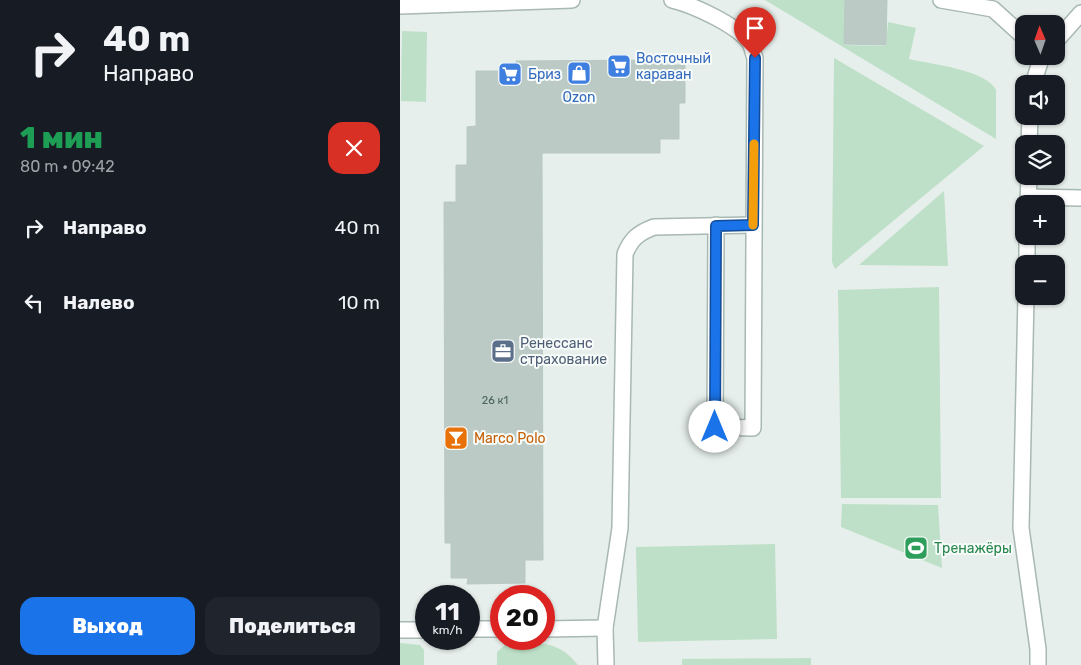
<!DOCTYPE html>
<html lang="ru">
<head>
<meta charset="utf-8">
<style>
  :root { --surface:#171b24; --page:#20242c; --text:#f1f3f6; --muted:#9ea1a6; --accent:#1a73e8 }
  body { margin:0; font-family:Rubik,sans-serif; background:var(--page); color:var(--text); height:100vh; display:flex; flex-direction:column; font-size:19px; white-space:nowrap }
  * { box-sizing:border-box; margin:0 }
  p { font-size:16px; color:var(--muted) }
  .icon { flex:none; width:28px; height:28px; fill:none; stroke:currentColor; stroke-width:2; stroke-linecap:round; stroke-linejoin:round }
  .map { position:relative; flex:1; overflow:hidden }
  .drawer { display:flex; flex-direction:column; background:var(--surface); width:400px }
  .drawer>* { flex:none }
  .hud { background:#171b24; color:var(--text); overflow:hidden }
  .needle { width:32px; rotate:358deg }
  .buttons { position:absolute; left:615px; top:15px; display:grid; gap:10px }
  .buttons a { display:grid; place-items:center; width:50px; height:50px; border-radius:10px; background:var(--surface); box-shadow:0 1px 4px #0004; font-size:25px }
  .speed { position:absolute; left:15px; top:585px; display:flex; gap:10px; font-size:25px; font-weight:700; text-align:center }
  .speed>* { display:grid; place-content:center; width:65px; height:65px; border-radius:50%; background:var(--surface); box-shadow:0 1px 4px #0004; line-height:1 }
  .speed small { font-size:12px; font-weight:400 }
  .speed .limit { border:8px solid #d22; background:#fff; color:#111 }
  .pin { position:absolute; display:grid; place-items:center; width:42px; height:42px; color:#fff; margin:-51px -21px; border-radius:50% 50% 50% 0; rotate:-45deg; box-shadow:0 0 5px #0007 }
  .pin .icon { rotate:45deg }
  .me { position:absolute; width:55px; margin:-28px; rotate:0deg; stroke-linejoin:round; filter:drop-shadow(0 0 4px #0008) }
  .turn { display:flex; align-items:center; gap:18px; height:105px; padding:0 20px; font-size:22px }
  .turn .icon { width:65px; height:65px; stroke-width:2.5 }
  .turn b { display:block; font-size:35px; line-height:42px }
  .round { display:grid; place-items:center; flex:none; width:52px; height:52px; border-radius:15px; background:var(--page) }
  .head { display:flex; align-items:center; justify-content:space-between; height:85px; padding:0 20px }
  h1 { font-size:30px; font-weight:800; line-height:38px; color:#1e9e55 }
  .cta { display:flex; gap:10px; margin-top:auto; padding:10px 20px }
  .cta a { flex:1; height:58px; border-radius:15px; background:var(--accent); color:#fff; font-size:20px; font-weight:800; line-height:58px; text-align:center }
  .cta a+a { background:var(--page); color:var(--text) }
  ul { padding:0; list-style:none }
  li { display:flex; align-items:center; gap:15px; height:75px; padding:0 20px }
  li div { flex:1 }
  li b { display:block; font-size:19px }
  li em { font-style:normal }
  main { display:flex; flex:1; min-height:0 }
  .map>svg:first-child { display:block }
</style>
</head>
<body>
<main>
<section class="drawer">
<div class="hud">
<div class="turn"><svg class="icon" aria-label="right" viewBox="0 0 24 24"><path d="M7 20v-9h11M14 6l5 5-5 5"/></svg><div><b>40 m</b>Направо</div></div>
</div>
<div class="head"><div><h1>1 мин</h1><p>80 m · 09:42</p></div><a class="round" style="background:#d93025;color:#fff"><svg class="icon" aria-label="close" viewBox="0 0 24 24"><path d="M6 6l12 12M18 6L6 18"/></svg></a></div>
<ul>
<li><svg class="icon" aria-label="right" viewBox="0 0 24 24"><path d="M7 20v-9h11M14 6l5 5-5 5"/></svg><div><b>Направо</b></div><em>40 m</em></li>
<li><svg class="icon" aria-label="left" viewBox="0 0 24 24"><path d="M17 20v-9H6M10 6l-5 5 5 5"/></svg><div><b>Налево</b></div><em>10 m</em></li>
</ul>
<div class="cta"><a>Выход</a><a>Поделиться</a></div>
</section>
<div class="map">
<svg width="681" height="665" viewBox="0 0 681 665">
  <rect width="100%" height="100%" fill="#e6efeb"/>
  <g fill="#bfe0c8">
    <path d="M365 0H445L444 45 486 46 488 22 516 28 509 59C531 64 587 70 596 90V139Z"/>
    <polygon points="2,31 27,32 26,102 1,101"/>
    <polygon points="434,58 584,146 435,269 432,262"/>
    <polygon points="544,191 548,266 459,265"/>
    <polygon points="539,287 541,498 441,498 438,290"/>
    <polygon points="442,504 538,505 542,568 441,527"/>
    <polygon points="375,544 377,639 238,642 236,547"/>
    <polygon points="0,643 20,645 24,650 24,665 0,665"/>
    <path d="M107 643C138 643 157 639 178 665H97V652Z"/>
    <polygon points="411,658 411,665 282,665 282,659"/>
  </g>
  <g fill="#bbcac4" stroke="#b8c9c2">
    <polygon points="445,0 487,0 486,45 444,44"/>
    <polygon points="265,60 266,65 285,65 285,103 279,103 279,139 260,139 260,153 142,153 143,560 125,560 125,583 67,584 68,578 51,578 51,543 45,543 44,202 56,202 56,165 67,165 67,127 76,126 76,71 116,71 116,61"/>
  </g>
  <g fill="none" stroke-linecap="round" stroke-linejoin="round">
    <g stroke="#a8b8b2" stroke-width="18">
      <g id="service">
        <path d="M272 0C293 5 337 25 350 43 352 47 353 53 355 58L353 428 315 427 316 225"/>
        <polyline points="541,0 593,9 624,37"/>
        <polyline points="0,6 172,0"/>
        <polyline points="656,41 681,13"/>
        <polyline points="633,84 642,56"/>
        <polyline points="629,144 630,116"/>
        <polyline points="628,197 681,198"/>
        <polyline points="628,204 629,176"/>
        <polyline points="627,264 627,236"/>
        <polyline points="626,296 621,528 638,649 638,665"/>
        <polyline points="69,629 101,629"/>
        <polyline points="144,629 205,628"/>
        <polyline points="0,630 26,630"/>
        <path d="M206 665 205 628 220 528 225 254C231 239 238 233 254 227L353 225"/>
      </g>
    </g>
    <use href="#service" stroke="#fff" stroke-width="15"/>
  </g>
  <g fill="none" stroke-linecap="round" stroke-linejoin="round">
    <g stroke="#114b97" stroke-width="12">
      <polyline id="route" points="315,427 316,226 353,225 355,58"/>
    </g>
    <use href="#route" stroke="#1a73e8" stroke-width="9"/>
    <polyline stroke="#f59e0b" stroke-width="9" points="353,225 354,144"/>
  </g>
  <defs>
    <g id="supermarket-square" transform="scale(1.25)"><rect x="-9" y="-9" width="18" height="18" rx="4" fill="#3f7fe0" stroke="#f7fbf9"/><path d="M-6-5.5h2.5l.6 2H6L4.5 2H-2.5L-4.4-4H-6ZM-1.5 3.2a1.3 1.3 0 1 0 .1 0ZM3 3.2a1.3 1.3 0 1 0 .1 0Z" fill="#fff"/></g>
    <g id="shop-square" transform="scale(1.25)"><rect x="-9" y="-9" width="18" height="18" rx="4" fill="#3f7fe0" stroke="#f7fbf9"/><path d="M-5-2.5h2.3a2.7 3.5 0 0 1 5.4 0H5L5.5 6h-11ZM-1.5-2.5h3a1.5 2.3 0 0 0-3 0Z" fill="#fff"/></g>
    <g id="office-square" transform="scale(1.25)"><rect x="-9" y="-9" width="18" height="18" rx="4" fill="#5c6f8a" stroke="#f7fbf9"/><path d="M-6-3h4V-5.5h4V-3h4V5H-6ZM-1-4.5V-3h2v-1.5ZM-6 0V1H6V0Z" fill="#fff"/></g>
    <g id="bar-square" transform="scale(1.25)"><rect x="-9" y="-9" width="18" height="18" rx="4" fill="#e8710a" stroke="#f7fbf9"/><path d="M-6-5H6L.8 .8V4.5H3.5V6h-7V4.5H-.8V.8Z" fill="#fff"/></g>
    <g id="stadium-square" transform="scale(1.25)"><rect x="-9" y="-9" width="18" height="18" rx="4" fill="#2e9e5b" stroke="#f7fbf9"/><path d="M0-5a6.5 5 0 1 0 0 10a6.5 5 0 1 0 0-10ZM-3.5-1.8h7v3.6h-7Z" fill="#fff"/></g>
  </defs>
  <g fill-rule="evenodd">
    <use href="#supermarket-square" x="219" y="66"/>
    <use href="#shop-square" x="179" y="73"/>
    <use href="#supermarket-square" x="110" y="74"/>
    <use href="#office-square" x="103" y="351"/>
    <use href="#bar-square" x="56" y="438"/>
    <use href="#stadium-square" x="516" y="548"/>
  </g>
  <g text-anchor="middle" stroke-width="4" stroke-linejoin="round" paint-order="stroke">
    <g font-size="11" fill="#4a645c">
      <text x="95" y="404">26 к1</text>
    </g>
    <g font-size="14" fill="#366cbe" stroke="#f7fbf9" text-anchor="start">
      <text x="236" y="63">Восточный<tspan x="236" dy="16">караван</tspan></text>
      <text x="128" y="79">Бриз</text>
      <text x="179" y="102" text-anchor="middle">Ozon</text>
    </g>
    <g font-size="14" fill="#4e5e75" stroke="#f7fbf9" text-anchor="start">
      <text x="120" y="348">Ренессанс<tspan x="120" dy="16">страхование</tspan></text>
    </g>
    <g font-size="14" fill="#c56008" stroke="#f7fbf9" text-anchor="start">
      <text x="74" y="443">Marco Polo</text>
    </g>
    <g font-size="14" fill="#27864d" stroke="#f7fbf9" text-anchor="start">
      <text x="534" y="553">Тренажёры</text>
    </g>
  </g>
</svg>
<div class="buttons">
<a><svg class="needle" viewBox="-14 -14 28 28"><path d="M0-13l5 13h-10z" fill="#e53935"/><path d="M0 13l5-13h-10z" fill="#9ea1a6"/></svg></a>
<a><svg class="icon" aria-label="sound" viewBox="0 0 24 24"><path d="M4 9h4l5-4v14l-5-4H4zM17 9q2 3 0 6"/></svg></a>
<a><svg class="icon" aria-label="layers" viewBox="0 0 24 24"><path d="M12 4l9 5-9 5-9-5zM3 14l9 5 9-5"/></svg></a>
<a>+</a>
<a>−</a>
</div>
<div class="speed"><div>11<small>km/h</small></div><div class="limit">20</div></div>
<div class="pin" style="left:355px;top:58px;background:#d93025"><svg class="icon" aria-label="arrive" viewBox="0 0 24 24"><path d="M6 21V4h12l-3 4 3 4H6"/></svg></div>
<svg class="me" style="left:315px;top:427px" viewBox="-20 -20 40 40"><circle r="19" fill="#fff"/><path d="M0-13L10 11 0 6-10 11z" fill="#1a73e8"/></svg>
</div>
</main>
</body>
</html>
